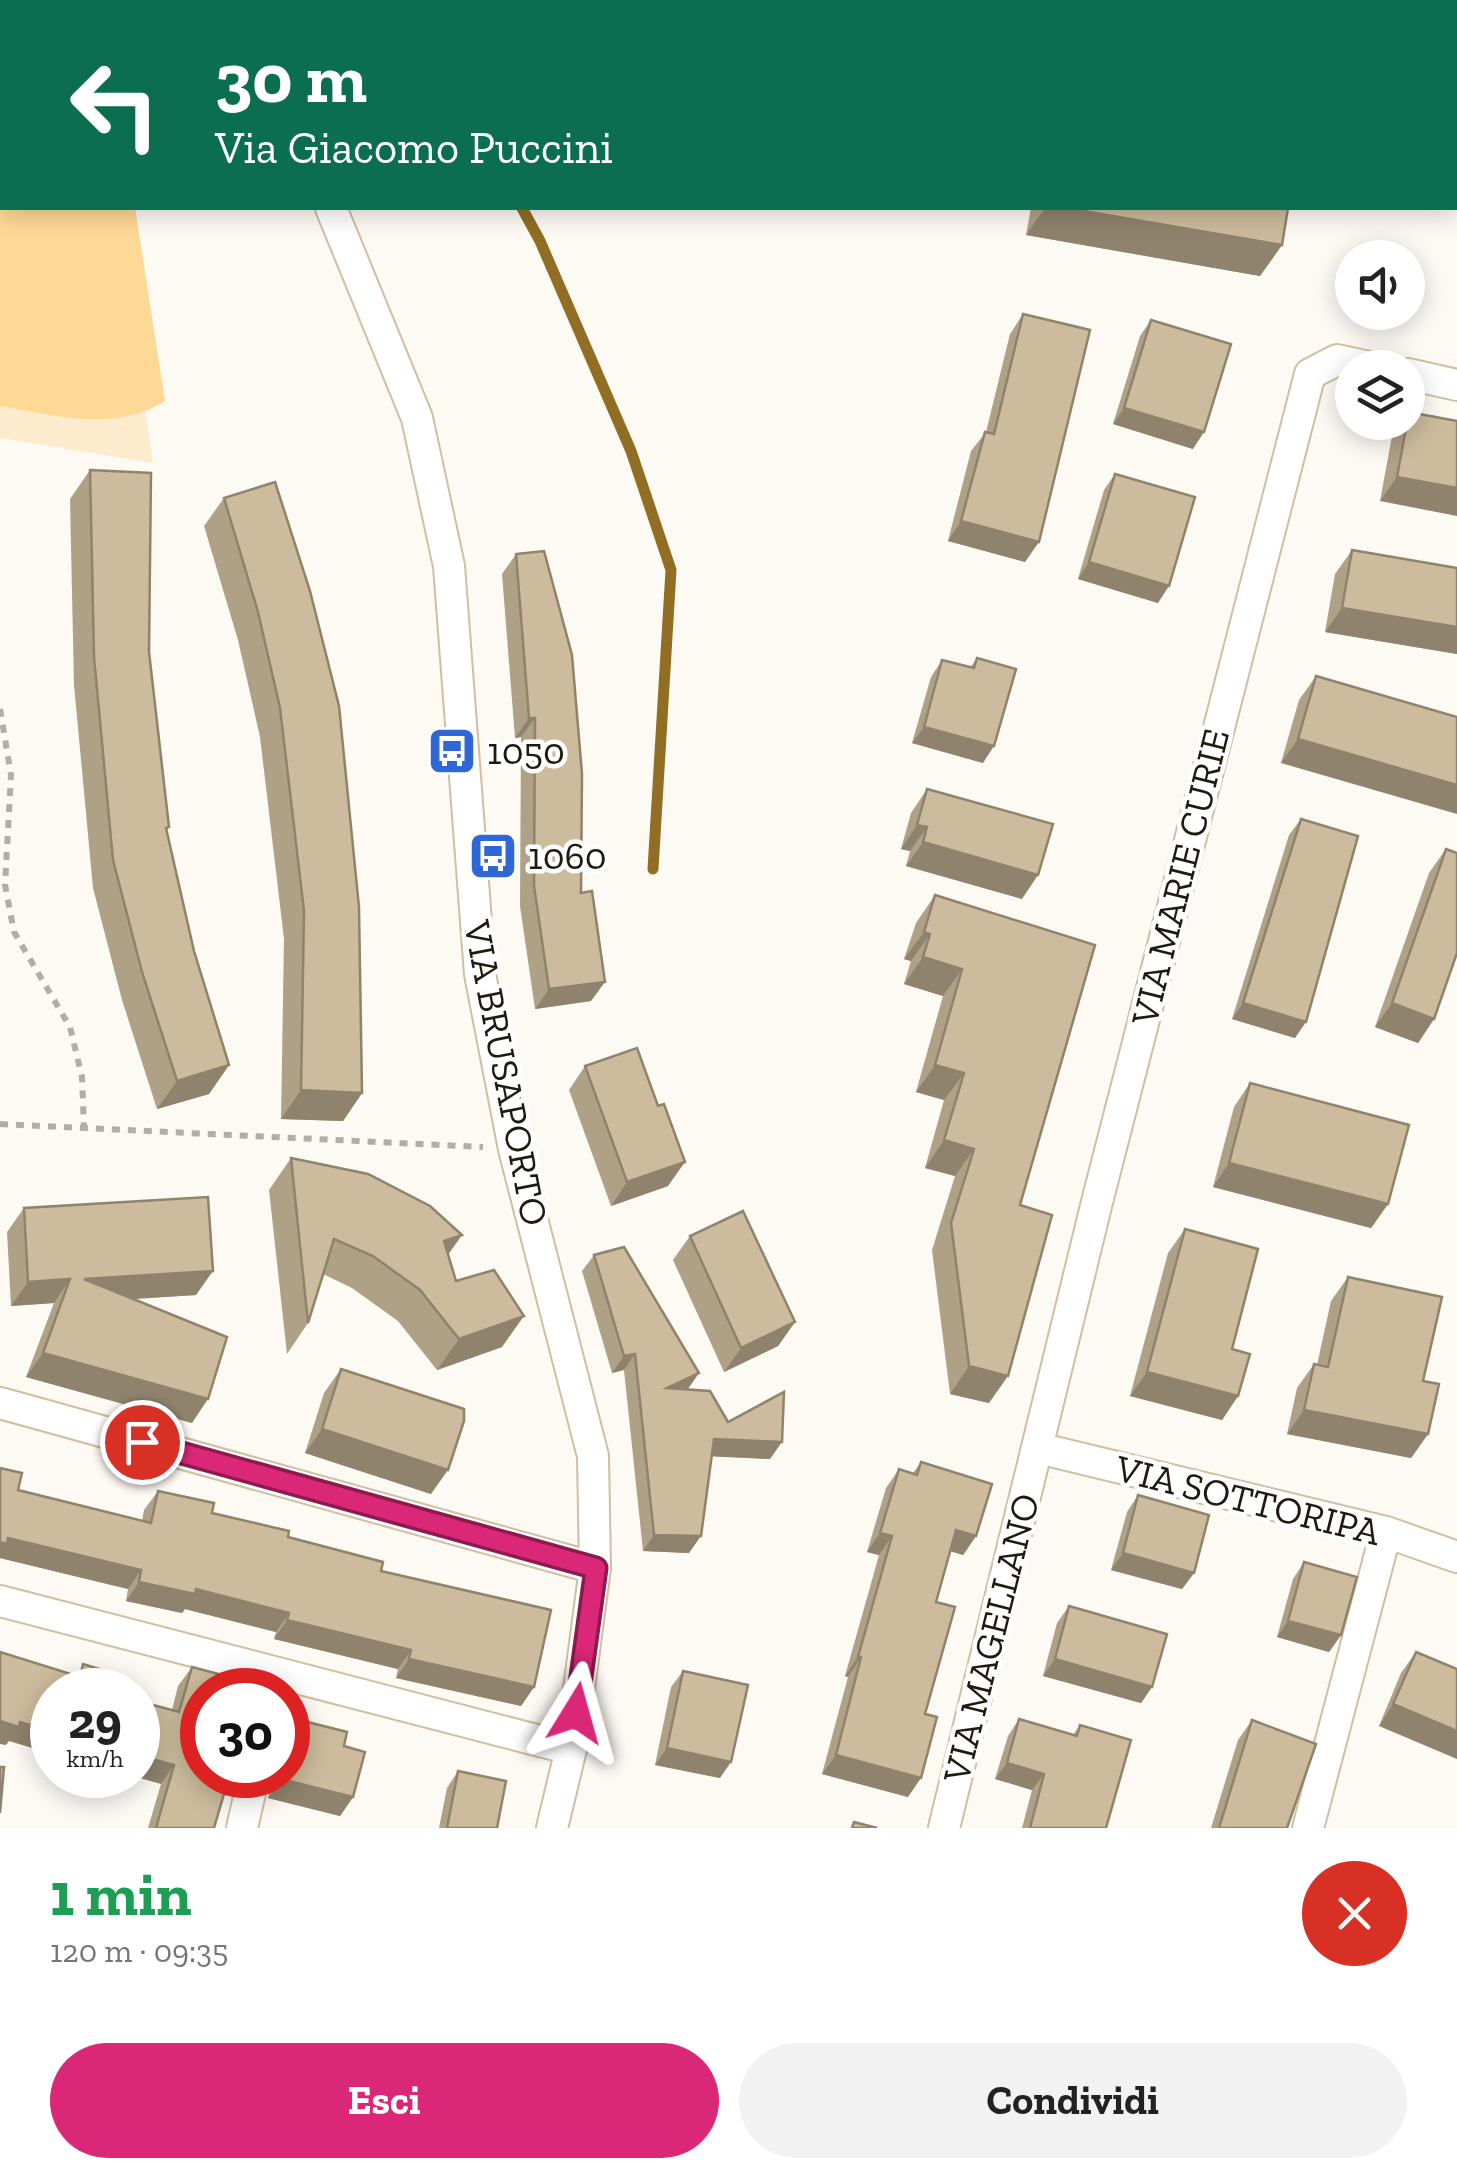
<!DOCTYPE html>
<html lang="it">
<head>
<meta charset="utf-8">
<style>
  :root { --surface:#fff; --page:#f2f2f2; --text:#222; --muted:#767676; --accent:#db2777 }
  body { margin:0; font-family:"Zilla Slab",serif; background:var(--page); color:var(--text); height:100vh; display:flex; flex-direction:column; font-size:38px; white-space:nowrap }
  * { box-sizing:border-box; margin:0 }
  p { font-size:32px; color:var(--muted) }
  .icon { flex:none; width:55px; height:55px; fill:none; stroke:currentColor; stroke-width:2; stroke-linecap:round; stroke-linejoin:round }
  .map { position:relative; height:1828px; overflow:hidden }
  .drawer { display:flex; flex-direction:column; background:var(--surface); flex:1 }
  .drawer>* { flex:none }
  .guide { position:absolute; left:0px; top:0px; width:1458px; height:210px; box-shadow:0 5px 25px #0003; background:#0b6e4f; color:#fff; overflow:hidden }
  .buttons { position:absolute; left:1335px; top:240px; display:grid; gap:20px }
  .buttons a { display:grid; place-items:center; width:90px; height:90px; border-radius:50%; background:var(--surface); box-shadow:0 5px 25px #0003; font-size:50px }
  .speed { position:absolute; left:30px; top:1668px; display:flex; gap:20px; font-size:50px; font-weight:700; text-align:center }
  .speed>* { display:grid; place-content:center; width:130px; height:130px; border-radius:50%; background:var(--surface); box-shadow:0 5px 25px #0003; line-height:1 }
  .speed small { font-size:25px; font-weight:400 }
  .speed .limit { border:15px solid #d22; background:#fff; color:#111 }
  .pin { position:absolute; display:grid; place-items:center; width:85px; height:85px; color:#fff; margin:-42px; border:5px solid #fff; border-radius:50%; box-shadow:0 2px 10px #0007 }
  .me { position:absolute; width:110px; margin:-55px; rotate:8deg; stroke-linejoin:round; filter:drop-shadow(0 0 8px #0008) }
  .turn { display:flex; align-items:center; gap:35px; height:210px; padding:0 50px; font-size:45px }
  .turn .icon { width:130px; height:130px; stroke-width:2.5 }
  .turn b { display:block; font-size:70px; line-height:85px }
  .round { display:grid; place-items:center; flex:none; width:105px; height:105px; border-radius:52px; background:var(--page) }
  .head { display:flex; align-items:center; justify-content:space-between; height:170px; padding:0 50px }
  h1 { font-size:60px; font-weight:800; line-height:75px; color:#1e9e55 }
  .cta { display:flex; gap:20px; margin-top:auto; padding:20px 50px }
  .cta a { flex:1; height:115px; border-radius:60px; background:var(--accent); color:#fff; font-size:40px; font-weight:800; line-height:115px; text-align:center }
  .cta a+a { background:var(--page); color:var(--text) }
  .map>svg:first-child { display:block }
</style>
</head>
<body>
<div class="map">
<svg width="1457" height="1828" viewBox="0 0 1457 1828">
  <rect width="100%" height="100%" fill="#fdf9f3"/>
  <polygon fill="#fcebcc" points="0,0 225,0 225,2 2,2 2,208 114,208 153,463 0,438"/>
  <path fill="#fed996" d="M0 200 2 208H135L165 401C114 433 56 415 0 406Z"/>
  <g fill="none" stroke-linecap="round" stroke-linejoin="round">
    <g stroke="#916e24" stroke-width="11">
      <polyline points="422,0 423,2"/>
      <polyline points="522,208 540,241 631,451 671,570 653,869"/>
    </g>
    <g stroke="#d0bfa0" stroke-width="34">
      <g id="minor">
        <polyline points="254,0 255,2"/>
        <polyline points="1455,131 1457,121"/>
        <polyline points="331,208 417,418 449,566 480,974 514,1149 593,1456 595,1568 571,1749 552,1828"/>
        <polyline points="1408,374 1457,385"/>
        <polyline points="0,1403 595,1568"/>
        <polyline points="1038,1448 1386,1532 1457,1557"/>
        <polyline points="0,1601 571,1749"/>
        <polyline points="242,1828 254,1775"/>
        <polyline points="944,1828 1097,1202 1310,374 1337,360 1374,368"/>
        <polyline points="1308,1828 1386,1532"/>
      </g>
    </g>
    <g stroke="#b2ada5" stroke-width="6" stroke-dasharray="8 8" stroke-linecap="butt">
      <polyline points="0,709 11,775 5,885 14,932 70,1027 82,1077 84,1128"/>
      <polyline points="0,1124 483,1147"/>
    </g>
    <use href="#minor" stroke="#fff" stroke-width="30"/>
  </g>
  <g fill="#afa186">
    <polygon points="1031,208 1288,208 1282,245 1260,276 1026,235"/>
    <polygon points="1023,314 1025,562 948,541 971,451 986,432 1010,334"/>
    <polygon points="1151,320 1193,449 1113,424 1140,336"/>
    <polygon points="1409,412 1457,421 1380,501 1392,436 1402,422 1408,422 1408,414"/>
    <polygon points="90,470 149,652 169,827 166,831 194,951 229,1065 209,1094 157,1109 122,1000 93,888 74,685 70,499"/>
    <polygon points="1115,474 1158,603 1078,579 1104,490"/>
    <polygon points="275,482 362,1093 343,1121 281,1119 284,939 260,737 238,640 204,526 224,498"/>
    <polygon points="1352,550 1457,568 1457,654 1325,632 1335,574"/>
    <polygon points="516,554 581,893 591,1001 535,1009 520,906 521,737 515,738 502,574"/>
    <polygon points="977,658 983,763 912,743 931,677 942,660 970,668"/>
    <polygon points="1316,676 1457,717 1281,763 1299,700"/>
    <polygon points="927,789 1022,899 906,866 910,851 901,849 911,813"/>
    <polygon points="1301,819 1295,1038 1232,1019 1289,835"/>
    <polygon points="1446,849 1434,1019 1418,1043 1375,1027 1429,873"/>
    <polygon points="935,895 1095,945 1020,1205 989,1403 950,1394 932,1250 955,1176 925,1168 944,1100 916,1092 943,996 904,984 911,961 904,959 916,923"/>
    <polygon points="585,1066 658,1106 668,1186 611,1206 569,1090"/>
    <polygon points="1250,1083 1388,1204 1371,1228 1213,1187 1234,1107"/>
    <polygon points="291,1158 448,1255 456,1281 502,1347 437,1370 398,1321 352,1288 323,1274 308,1323 287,1354 269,1190"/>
    <polygon points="24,1208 196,1295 133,1299 192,1423 26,1377 54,1303 11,1306 7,1232"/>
    <polygon points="1185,1229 1232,1349 1238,1396 1222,1420 1130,1396 1168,1253"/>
    <polygon points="690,1236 795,1322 778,1346 724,1372 673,1260"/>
    <polygon points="594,1255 687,1389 728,1422 770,1459 712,1456 689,1553 643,1551 624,1370 612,1373 582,1271"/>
    <polygon points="1348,1277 1423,1381 1428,1434 1411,1458 1287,1434 1297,1388 1314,1364 1317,1365 1331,1301"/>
    <polygon points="341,1369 431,1494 305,1453 324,1393"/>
    <polygon points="921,1462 976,1536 963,1555 950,1551 936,1602 925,1714 908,1797 822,1774 848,1677 845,1676 879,1555 867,1552 886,1488 899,1469 913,1473"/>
    <polygon points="0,1468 18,1490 142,1521 144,1510 158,1491 212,1513 288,1537 381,1571 534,1687 521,1706 396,1678 398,1669 274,1639 276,1632 185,1609 182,1613 126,1601 128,1589 0,1558"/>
    <polygon points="1138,1495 1194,1573 1182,1589 1111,1570 1127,1512"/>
    <polygon points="1304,1562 1341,1635 1329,1652 1277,1637 1293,1579"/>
    <polygon points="1069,1606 1152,1687 1141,1703 1043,1676 1057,1623"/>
    <polygon points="1416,1652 1457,1669 1379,1726 1401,1673"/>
    <polygon points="192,1667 232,1789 230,1788 223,1798 214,1828 148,1828 161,1784 172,1710 178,1686"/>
    <polygon points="683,1671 720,1778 655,1765 671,1687"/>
    <polygon points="1019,1719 1073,1735 1080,1725 1106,1828 1022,1828 1032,1790 995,1779 1008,1736"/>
    <polygon points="1252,1720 1287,1828 1211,1828 1238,1740"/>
    <polygon points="344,1746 353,1797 340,1816 268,1798 272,1778 271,1775 288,1775"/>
    <polygon points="458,1771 497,1828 439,1828 447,1788"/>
  </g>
  <g fill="#8f836d">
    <polygon points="2,35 2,57 0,57 0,36"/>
    <polygon points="1045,208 1066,208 1282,245 1260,276 1026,235"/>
    <polygon points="1124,408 1204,432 1193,449 1113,424"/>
    <polygon points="1397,477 1457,488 1457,516 1380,501"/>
    <polygon points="961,521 1039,542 1025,562 948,541"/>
    <polygon points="1089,562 1169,586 1158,603 1078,579"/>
    <polygon points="1342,608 1457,627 1457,654 1325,632"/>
    <polygon points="529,718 535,718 521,737 515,738"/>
    <polygon points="924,727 994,746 983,763 912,743"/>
    <polygon points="1298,739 1457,785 1457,814 1281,763"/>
    <polygon points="917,825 927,827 910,851 901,849"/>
    <polygon points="923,842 1038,875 1022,899 906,866"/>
    <polygon points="924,932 930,934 911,961 904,959"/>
    <polygon points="923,957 962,969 943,996 904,984"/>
    <polygon points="605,982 591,1001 535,1009 549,989"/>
    <polygon points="1243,1003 1306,1022 1295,1038 1232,1019"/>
    <polygon points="1392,1003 1434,1019 1418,1043 1375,1027"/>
    <polygon points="229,1065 209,1094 157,1109 177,1081"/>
    <polygon points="935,1065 964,1073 944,1100 916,1092"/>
    <polygon points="301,1090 362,1093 343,1121 281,1119"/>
    <polygon points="944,1140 974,1149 955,1176 925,1168"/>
    <polygon points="685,1162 668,1186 611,1206 627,1182"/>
    <polygon points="1229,1163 1388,1204 1371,1228 1213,1187"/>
    <polygon points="462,1235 440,1266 444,1241"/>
    <polygon points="213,1271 196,1295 67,1303 84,1279"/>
    <polygon points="70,1279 54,1303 11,1306 28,1282"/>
    <polygon points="524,1316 502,1347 437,1370 459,1339"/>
    <polygon points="795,1322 778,1346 724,1372 741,1348"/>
    <polygon points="43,1353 208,1399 192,1423 26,1377"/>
    <polygon points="635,1354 624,1370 612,1373 624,1356"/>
    <polygon points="969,1366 1008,1376 989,1403 950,1394"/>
    <polygon points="1147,1372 1238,1396 1222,1420 1130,1396"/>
    <polygon points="699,1373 688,1389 667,1388"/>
    <polygon points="1304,1410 1428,1434 1411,1458 1287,1434"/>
    <polygon points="322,1429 448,1470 431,1494 305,1453"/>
    <polygon points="714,1439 782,1442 770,1459 703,1456"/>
    <polygon points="956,1530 976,1536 963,1555 943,1549"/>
    <polygon points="880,1533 892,1536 879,1555 867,1552"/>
    <polygon points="654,1535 701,1536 689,1553 643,1551"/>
    <polygon points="8,1538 141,1570 128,1589 0,1558 0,1542"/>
    <polygon points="1123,1553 1194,1573 1182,1589 1111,1570"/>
    <polygon points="139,1582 196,1589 289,1613 276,1632 185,1609 182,1613 126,1601"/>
    <polygon points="287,1620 411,1650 398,1669 274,1639"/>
    <polygon points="1288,1621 1341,1635 1329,1652 1277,1637"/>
    <polygon points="858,1657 861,1657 848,1677 845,1676"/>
    <polygon points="409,1659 534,1687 521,1706 396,1678"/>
    <polygon points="1055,1659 1152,1687 1141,1703 1043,1676"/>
    <polygon points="1393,1704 1457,1731 1457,1759 1379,1726"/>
    <polygon points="0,1721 20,1722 52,1731 52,1754 9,1741 6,1745 0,1744"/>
    <polygon points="667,1748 731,1762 720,1778 655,1765"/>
    <polygon points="138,1755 174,1765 161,1784 129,1775 138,1775"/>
    <polygon points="836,1755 921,1778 908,1797 822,1774"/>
    <polygon points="1007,1763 1044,1774 1032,1790 995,1779"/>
    <polygon points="233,1775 241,1775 221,1800 228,1780"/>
    <polygon points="281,1779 353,1797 340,1816 268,1798"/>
  </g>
  <g fill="#ccbb9c" stroke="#8f836d" stroke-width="2.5">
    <polygon points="0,0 15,0 15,2 2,2 2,35 0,36"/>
    <rect x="1216" y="0" width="99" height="2"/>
    <polygon points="1066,208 1288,208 1282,245"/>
    <polygon points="1023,314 1090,330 1039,542 961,521 985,432 994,434"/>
    <polygon points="1151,320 1231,344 1204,432 1124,408"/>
    <polygon points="1409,412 1457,421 1457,488 1397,477"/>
    <polygon points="90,470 151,473 149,652 169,827 166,828 194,951 229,1065 177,1081 142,972 113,860 94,657"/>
    <polygon points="1115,474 1195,497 1169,586 1089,562"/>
    <polygon points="275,482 310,591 339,706 359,907 362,1093 301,1090 304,911 280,708 258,612 224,498"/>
    <polygon points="1352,550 1457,568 1457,627 1342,608"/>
    <polygon points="544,551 572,655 582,774 581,893 592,891 605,982 549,989 534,886 535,718 529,718 516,554"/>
    <polygon points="977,658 1016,669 994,746 924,727 942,660 974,668"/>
    <polygon points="1316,676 1457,717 1457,785 1298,739"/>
    <polygon points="927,789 1053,824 1038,875 923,842 927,827 917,825"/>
    <polygon points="1301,819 1358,836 1306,1022 1243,1003"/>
    <polygon points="1446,849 1457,853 1457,953 1434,1019 1392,1003"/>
    <polygon points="935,895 1095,945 1020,1205 1052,1215 1008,1376 969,1366 951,1223 974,1149 944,1140 964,1073 935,1065 962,969 923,957 930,934 924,932"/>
    <polygon points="637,1048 658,1106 664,1104 685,1162 627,1182 585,1066"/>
    <polygon points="1250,1083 1409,1125 1388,1204 1229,1163"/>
    <polygon points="291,1158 368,1174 430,1206 462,1235 444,1241 456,1281 494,1270 524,1316 459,1339 420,1290 373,1256 334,1239 308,1323"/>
    <polygon points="208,1197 213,1271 84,1279 227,1337 208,1399 43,1353 70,1279 28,1282 24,1208"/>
    <polygon points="743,1211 795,1322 741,1348 690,1236"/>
    <polygon points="1185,1229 1258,1249 1232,1349 1250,1354 1238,1396 1147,1372"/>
    <polygon points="624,1247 699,1373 667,1388 710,1391 728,1422 784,1392 782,1442 714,1439 701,1536 654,1535 635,1354 624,1356 594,1255"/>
    <polygon points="1348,1277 1442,1297 1423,1381 1439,1384 1428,1434 1304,1410 1314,1364 1328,1367"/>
    <polygon points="341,1369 464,1409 464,1421 448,1470 322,1429"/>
    <polygon points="921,1462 992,1484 976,1536 956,1530 936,1602 955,1607 925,1714 937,1717 921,1778 836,1755 861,1657 858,1657 892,1536 880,1533 899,1469 917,1475"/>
    <polygon points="0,1468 22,1473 18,1490 151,1523 158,1491 214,1503 212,1513 289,1531 288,1537 383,1562 381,1571 551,1610 534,1687 409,1659 411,1650 287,1620 289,1613 196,1589 195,1594 139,1582 141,1570 8,1538 7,1544 0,1542"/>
    <polygon points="1138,1495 1209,1515 1194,1573 1123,1553"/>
    <polygon points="1304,1562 1357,1577 1341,1635 1288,1621"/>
    <polygon points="1069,1606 1167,1634 1152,1687 1055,1659"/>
    <polygon points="0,1652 80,1677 83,1664 113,1673 109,1690 52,1690 52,1731 20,1722 19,1727 0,1721"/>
    <polygon points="1416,1652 1457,1669 1457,1731 1393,1704"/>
    <polygon points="192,1667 260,1685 259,1690 202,1690 202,1775 236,1775 234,1782 228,1780 214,1828 156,1828 174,1765 138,1755 138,1701 179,1712"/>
    <polygon points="683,1671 748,1685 731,1762 667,1748"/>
    <polygon points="288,1717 347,1732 344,1746 365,1752 353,1797 281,1779 282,1775 288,1775"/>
    <polygon points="1019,1719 1077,1736 1080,1725 1131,1740 1106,1828 1030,1828 1044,1774 1007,1763"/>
    <polygon points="1252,1720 1316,1744 1287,1828 1219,1828"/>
    <polygon points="0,1767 4,1767 0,1813"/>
    <polygon points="458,1771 506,1781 497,1828 447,1828"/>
    <polygon points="854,1822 877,1828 852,1828"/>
  </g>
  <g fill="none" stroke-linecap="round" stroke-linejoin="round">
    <g stroke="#8e194d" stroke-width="25">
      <polyline id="route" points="142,1442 596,1568 576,1713"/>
    </g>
    <use href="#route" stroke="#db2777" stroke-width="18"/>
  </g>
  <defs>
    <g id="bus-square" transform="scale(2.5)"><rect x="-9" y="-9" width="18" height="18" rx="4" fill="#2f68d6" stroke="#fff"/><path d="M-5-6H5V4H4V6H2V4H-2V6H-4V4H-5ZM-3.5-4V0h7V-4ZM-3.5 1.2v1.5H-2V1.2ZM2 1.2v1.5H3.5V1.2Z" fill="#fff"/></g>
  </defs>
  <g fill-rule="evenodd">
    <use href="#bus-square" x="452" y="751"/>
    <use href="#bus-square" x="493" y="856"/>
  </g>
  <g text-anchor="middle" stroke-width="9" stroke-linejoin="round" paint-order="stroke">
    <g font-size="38" fill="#201a0e" stroke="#fff" text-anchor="start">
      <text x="487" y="764">1050</text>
      <text x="528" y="869">1060</text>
    </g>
    <g font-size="38" fill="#201a0e" stroke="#fff">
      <text transform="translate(1180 877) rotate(-76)" y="13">VIA MARIE CURIE</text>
      <text transform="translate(506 1073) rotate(79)" y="13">VIA BRUSAPORTO</text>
      <text transform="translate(1248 1500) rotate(14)" y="13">VIA SOTTORIPA</text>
      <text transform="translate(991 1638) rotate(-76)" y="13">VIA MAGELLANO</text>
    </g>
  </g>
</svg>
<div class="buttons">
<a><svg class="icon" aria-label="sound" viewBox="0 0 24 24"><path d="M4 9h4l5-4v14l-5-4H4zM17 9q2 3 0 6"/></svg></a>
<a><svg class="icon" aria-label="layers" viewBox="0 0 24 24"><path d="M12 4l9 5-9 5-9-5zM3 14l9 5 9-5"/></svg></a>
</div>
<div class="speed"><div>29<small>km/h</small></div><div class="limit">30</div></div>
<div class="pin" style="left:142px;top:1442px;background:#d93025"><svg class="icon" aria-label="arrive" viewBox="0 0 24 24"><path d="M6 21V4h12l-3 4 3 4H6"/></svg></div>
<svg class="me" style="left:576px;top:1713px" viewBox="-20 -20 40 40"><path d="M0-17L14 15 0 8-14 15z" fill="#db2777" stroke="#fff" stroke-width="4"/></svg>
<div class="guide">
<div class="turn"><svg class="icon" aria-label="left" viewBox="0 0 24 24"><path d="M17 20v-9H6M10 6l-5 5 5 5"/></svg><div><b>30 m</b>Via Giacomo Puccini</div></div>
</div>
</div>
<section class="drawer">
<div class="head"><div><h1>1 min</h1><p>120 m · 09:35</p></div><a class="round" style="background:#d93025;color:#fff"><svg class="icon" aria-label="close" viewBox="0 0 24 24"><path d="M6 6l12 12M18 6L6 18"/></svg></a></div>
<div class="cta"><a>Esci</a><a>Condividi</a></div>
</section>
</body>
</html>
